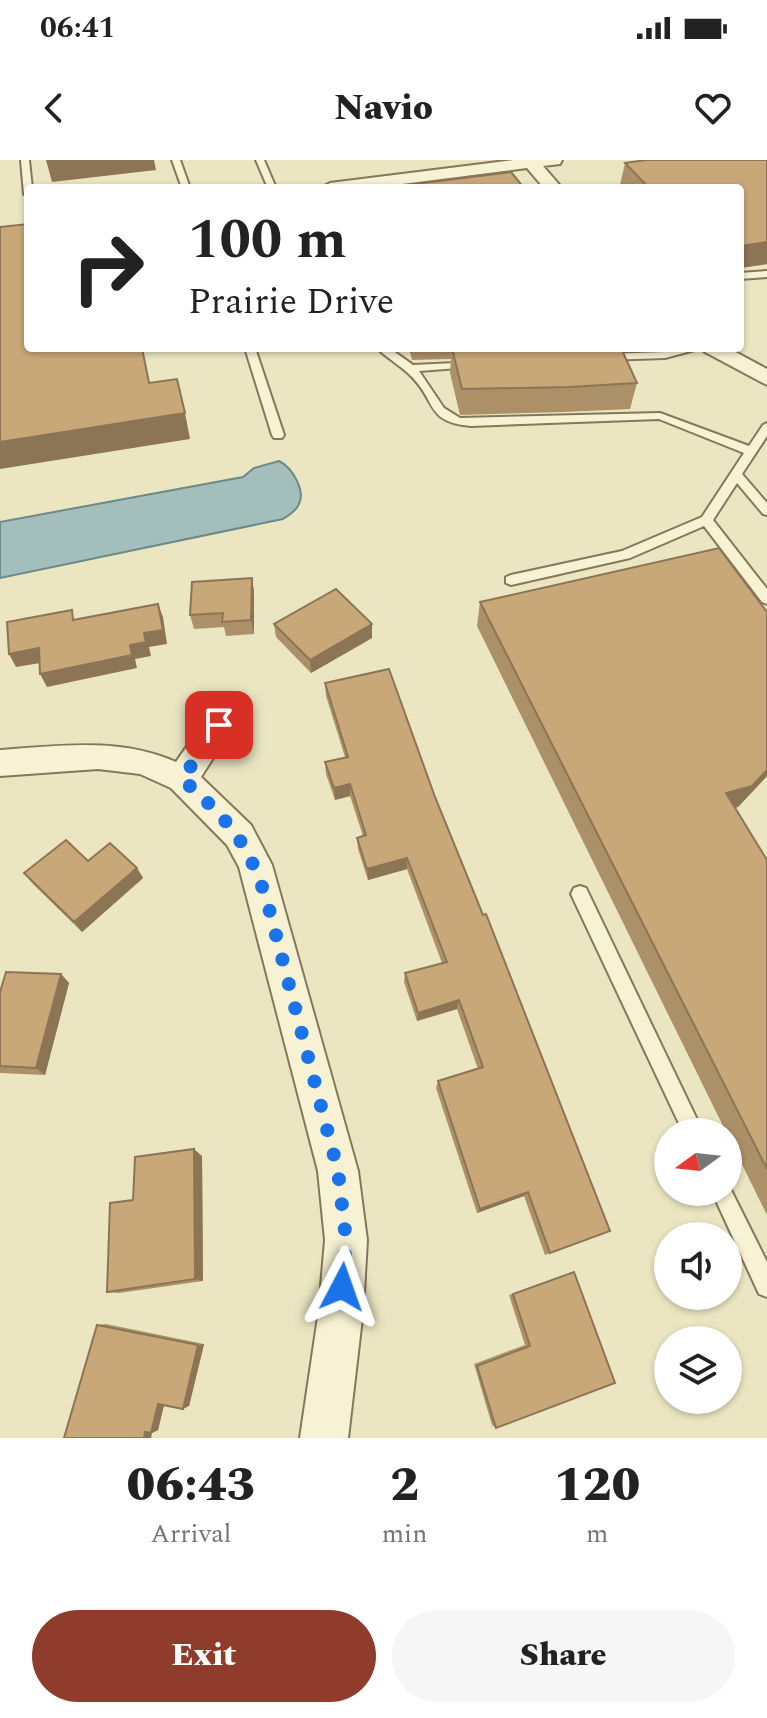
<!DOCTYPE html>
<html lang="en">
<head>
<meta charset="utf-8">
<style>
  :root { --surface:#fff; --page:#f6f6f6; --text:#222; --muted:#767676; --accent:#903c2d }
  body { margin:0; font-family:Spectral,serif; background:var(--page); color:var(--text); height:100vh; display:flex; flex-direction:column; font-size:30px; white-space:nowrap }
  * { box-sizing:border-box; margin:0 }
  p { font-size:26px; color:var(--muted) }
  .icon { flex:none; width:44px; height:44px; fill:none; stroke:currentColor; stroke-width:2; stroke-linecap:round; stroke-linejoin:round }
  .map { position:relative; height:1278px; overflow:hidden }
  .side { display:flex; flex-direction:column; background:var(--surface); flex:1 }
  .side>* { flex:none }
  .hud { position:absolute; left:24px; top:24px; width:720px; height:168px; border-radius:8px; box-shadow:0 2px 6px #0004; background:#fff; color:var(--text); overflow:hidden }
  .needle { width:52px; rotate:255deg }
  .buttons { position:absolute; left:654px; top:958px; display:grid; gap:16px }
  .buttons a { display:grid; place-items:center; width:88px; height:88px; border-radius:50%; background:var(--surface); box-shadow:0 2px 6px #0004; font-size:40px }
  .pin { position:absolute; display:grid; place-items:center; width:68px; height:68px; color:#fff; margin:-34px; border-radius:16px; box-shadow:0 4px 12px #0006 }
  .me { position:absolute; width:88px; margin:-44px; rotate:4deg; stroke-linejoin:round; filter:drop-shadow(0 0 6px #0008) }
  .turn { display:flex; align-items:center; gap:28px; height:168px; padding:0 32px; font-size:36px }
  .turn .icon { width:104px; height:104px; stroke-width:2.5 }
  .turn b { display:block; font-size:56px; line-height:68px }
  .eta { display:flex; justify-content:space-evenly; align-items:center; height:136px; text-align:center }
  .eta b { font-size:48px; font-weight:800; line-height:56px }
  .primary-button { display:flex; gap:16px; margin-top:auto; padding:16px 32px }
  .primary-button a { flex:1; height:92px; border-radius:48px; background:var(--accent); color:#fff; font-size:32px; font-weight:800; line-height:92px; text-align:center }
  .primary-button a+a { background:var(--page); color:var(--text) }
  .status { display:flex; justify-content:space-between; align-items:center; height:56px; padding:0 40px; background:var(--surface); direction:ltr }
  .status svg { height:22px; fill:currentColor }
  header { display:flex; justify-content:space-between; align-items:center; height:104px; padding:0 32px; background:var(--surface); font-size:36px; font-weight:800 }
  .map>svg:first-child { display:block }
</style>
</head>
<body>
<div class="status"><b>06:41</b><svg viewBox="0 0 49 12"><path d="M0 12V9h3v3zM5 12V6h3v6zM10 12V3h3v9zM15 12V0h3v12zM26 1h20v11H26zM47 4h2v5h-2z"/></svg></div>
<header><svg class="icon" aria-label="back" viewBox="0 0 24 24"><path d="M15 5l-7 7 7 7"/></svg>Navio<svg class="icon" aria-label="heart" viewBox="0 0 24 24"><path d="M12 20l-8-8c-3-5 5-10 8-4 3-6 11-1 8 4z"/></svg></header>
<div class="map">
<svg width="767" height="1278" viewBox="0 0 767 1278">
  <rect width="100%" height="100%" fill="#ebe6c1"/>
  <path fill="#a4bebb" stroke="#6b8b89" stroke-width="2" d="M279 301C292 307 307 332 298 346 295 351 288 356 283 359L0 418V362L243 317 254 308Z"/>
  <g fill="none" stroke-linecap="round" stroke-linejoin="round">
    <g stroke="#84775a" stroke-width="4">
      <g id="lane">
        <polygon points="21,0 29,0 32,28 28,28 28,37 24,34"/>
        <polygon points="172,0 180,0 190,28 182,28"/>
        <polygon points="256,0 264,0 276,28 268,28"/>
        <polygon points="767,111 767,117 740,119 740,113"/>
        <polygon points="245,188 255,188 284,275 282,278 274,278 272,275"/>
        <path d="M377 188H389L413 205 476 202 477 204 472 207 419 211 444 248 460 258 660 253 749 286 763 265 767 263V276L742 314 767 343V355L763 354 737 323 713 360 767 429V444L762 442 704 366 630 398 511 425 506 423V417L511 415 622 391 702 357 744 293 659 259 471 266C425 262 437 241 411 216 401 206 387 198 377 188Z"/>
        <polygon points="682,188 702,188 665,198 603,200 598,197 603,194 665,192"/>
        <polygon points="580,726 586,728 703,972 683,972 571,734 574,728"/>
        <polygon points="728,1024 767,1102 767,1137 759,1134 712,1032 728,1032"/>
      </g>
    </g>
    <g stroke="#84775a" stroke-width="4">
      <g id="street">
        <polygon points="514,0 562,0 560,4 543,6 562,28 544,28 527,8 371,28 321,28 330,23"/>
        <polygon points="701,188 728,188 767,209 767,225 705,192"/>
        <path d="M219 553 230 556 234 565 201 617 251 665 272 705 358 1011 367 1080 363 1150 348 1278H300L319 1150 325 1080 318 1011 239 707 227 685 171 628 140 614 98 609 0 616V590C61 586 119 577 176 602L208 556Z"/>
      </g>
    </g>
    <use href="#lane" fill="#f7f2d4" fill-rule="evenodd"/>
    <use href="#street" fill="#f7f2d4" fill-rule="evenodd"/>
  </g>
  <g fill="#ac9068">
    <polygon points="767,0 767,104 740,108 740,28 624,28 620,25 625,3"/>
    <polygon points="409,188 621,188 637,223 630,249 564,252 460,255 450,213 451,199 412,200"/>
    <polygon points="252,418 254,432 254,474 226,476 224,467 194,469 190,455"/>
    <polygon points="480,442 767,452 767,616 738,647 735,648 767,700 767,1055 728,976 728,972 726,972 477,466"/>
    <polygon points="274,464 372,478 311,513 276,477"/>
    <polygon points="325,523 435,637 610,1071 545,1095 524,1036 477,1053 436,928 438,921 478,909 457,849 417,861 404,822 405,813 442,803 407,709 368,720 358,689 357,678 363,676 350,636 335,640 326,614 325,602 345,597 326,536"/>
    <polygon points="88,701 137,708 143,718 82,772 33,724 24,713"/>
    <polygon points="61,814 69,823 45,915 0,913 0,832"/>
    <polygon points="202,996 203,1121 119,1133 107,1132 133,1040"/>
    <polygon points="574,1112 496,1268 492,1265 474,1204 525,1185 509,1135"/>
    <polygon points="106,1164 204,1184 189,1246 164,1245 158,1270 152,1273 97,1165"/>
  </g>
  <g fill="#8c7555">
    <polygon points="46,0 154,0 156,10 52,22"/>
    <polygon points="767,82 767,104 740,108 740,86"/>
    <polygon points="185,253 190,279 0,309 0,282"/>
    <polygon points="252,418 254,432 254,474 251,460"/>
    <polygon points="158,444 163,457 167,484 149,487 151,496 135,499 137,508 47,527 40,514 130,485 144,473"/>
    <polygon points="372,464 372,478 311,513 310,500"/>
    <polygon points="39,488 46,502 16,507 9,494"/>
    <polygon points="767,610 767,616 738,647 712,654 726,633"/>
    <polygon points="350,624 350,636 335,640 334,628"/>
    <polygon points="407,698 407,709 368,720 367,709"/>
    <polygon points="137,708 143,718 82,772 74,762"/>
    <polygon points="61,814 69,823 45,915 36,908"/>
    <polygon points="459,840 457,849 417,861 418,853"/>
    <polygon points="194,989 202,996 203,1121 195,1119"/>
    <polygon points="528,1032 524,1036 477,1053 480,1049"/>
    <polygon points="204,1184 189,1246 183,1249 198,1185"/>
    <polygon points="165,1241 158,1270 152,1273 151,1278 144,1278 158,1244"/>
  </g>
  <g fill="#c8a779" stroke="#8c7555" stroke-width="2">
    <polygon points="646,0 767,0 767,82 740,86 740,28 649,28 625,3"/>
    <polygon points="511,12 524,28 383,28"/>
    <polygon points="357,25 359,28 335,28"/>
    <polygon points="28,64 28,188 142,188 149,223 177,219 185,253 0,282 0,67"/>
    <polygon points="452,188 621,188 637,223 569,227 462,229"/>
    <polygon points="719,388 767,452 767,610 752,626 726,633 767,700 767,1009 480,442"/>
    <polygon points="252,418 251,460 222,462 223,453 190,455 192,422"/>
    <polygon points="336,429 372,464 310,500 274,464"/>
    <polygon points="158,444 163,470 144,473 146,482 130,485 132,495 40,514 39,488 9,494 7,462 72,450 73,460"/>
    <polygon points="389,509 435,637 483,755 486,754 610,1071 550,1093 528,1032 480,1049 438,921 483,907 459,840 418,853 405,813 447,802 407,698 367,709 357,678 366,675 350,624 334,628 325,602 348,597 325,523"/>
    <polygon points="66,680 88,701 110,683 137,708 74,762 24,713"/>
    <polygon points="6,812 61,814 36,908 0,906 0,832"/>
    <polygon points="194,989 195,1119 107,1132 110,1043 133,1040 135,997"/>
    <polygon points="574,1112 615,1223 496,1268 477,1206 530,1186 513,1134"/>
    <polygon points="97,1165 198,1185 183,1249 158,1244 151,1273 145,1272 144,1278 64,1278"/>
  </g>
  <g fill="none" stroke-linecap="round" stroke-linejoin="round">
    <path stroke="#1a73e8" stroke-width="14" stroke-dasharray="0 25.2" d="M219 565 182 619C229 661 247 680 267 741L338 1011 346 1080 342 1127"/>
  </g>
</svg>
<div class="buttons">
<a><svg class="needle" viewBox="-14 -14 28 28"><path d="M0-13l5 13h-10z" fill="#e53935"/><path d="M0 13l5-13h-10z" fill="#767676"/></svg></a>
<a><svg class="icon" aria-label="sound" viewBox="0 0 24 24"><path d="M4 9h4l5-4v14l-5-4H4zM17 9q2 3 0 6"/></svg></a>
<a><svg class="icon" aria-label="layers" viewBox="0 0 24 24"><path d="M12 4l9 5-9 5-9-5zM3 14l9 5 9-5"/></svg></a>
</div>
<div class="pin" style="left:219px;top:565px;background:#d93025"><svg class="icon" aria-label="arrive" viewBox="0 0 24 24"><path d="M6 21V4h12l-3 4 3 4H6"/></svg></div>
<svg class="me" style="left:342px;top:1127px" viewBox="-20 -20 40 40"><path d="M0-17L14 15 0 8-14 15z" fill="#1a73e8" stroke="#fff" stroke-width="4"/></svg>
<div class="hud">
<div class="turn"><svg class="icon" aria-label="right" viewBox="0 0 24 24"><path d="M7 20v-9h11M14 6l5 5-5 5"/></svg><div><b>100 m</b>Prairie Drive</div></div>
</div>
</div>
<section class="side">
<div class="eta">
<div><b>06:43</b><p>Arrival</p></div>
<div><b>2</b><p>min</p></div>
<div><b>120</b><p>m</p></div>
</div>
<div class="primary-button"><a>Exit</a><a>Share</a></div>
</section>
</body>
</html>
